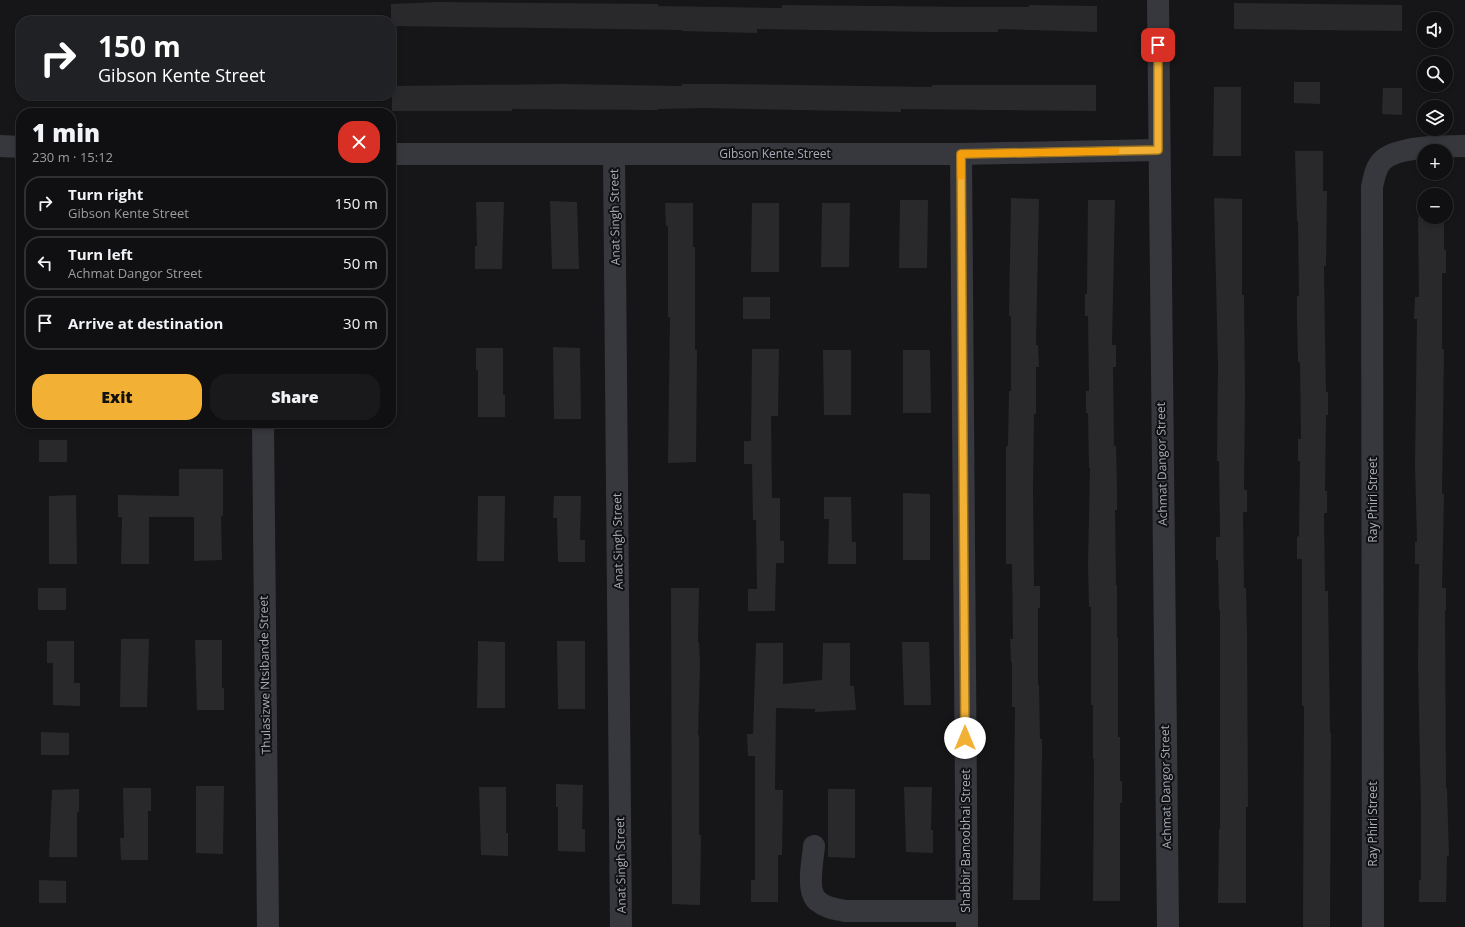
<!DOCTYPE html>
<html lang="en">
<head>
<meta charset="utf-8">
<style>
  :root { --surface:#101012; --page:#19191b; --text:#f1f3f6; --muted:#9c9d9f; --line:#303032; --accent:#f2b134 }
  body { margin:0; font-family:"Open Sans",sans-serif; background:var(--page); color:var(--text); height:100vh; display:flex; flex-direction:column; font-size:15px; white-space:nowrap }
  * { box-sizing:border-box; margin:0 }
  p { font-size:13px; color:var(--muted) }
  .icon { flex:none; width:22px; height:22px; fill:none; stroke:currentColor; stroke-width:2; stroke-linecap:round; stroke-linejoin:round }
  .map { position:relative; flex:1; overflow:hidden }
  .details { position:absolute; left:16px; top:108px; width:380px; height:320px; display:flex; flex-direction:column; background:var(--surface); border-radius:16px; box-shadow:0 2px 6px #0003,0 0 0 1px var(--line) }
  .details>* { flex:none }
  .hud { position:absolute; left:16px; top:16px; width:380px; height:84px; border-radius:16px; box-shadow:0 2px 6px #0003,0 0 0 1px var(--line); background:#202124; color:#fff; overflow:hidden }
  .controls { position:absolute; left:1417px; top:12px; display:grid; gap:8px }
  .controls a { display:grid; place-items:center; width:36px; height:36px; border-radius:50%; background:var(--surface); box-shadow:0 2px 6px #0003,0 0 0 1px var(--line); font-size:20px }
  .pin { position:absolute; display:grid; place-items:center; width:34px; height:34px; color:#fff; margin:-17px; border-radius:8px; box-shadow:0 2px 6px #0006 }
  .me { position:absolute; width:44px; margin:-22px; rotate:0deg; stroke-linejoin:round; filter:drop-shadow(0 0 3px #0008) }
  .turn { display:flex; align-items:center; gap:14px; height:84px; padding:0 16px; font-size:18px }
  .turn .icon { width:52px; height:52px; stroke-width:2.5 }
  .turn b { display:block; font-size:28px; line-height:34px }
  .round { display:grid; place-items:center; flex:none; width:42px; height:42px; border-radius:16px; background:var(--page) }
  .overview { display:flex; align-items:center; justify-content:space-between; height:68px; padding:0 16px }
  h1 { font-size:24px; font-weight:800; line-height:30px }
  .cta { display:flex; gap:8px; margin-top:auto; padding:8px 16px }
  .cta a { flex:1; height:46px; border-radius:16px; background:var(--accent); color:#111; font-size:16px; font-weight:800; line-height:46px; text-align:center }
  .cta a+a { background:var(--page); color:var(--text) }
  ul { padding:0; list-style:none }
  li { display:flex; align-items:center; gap:12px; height:54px; margin:0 8px 6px; padding:0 8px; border:2px solid var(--line); border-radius:16px }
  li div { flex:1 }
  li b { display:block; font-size:15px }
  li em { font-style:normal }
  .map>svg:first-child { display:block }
</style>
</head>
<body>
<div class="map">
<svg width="1465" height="927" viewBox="0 0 1465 927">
  <rect width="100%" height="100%" fill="#161618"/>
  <g fill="#29292c">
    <polygon points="438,2 658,4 658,6 782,8 782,5 976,7 1029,7 1029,5 1097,6 1097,32 998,29 998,32 930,32 757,29 757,33 682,31 682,30 391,26 391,4"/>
    <polygon points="1234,3 1402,5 1402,31 1234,29"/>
    <polygon points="1294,82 1320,82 1320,104 1294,103"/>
    <polygon points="561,84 682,86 682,84 724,84 932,87 932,85 1096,85 1096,111 901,109 901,112 704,108 658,109 658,110 512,109 512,111 392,111 392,86"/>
    <polygon points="1214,87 1241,87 1241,156 1213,156"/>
    <polygon points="1383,88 1402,88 1402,115 1382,114"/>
    <polygon points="1295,151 1323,151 1323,191 1327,191 1326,266 1324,266 1325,340 1326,392 1328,392 1328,415 1326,415 1325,491 1327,491 1327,513 1324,513 1325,591 1328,591 1330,733 1331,733 1330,927 1303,927 1304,706 1302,706 1302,559 1297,559 1297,537 1299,536 1300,461 1298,461 1298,439 1301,439 1300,362 1298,362 1297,318 1297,296 1299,296 1298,221 1297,221"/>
    <polygon points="1011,198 1039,199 1036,345 1038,345 1039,367 1036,367 1036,414 1034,414 1033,490 1034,586 1040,586 1040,608 1038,608 1038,685 1039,685 1040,739 1042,739 1042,755 1040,900 1013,900 1015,707 1012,707 1012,662 1011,662 1010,639 1013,639 1012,564 1006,564 1006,446 1008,446 1009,391 1011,391 1011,316 1009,316"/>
    <polygon points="1214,198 1242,199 1242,295 1244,295 1245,394 1244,490 1247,490 1247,512 1243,512 1244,588 1246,588 1247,634 1248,807 1246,807 1246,903 1218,903 1219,829 1220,829 1220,610 1219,610 1218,560 1216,560 1216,537 1220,537 1219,461 1217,461 1218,364"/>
    <polygon points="900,200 928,200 927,268 899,268"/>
    <polygon points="1088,200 1115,200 1112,345 1116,345 1116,367 1113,367 1114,446 1116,446 1117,487 1117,510 1115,510 1116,585 1117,585 1117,638 1118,638 1118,737 1120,737 1120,781 1122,781 1122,803 1120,803 1120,901 1093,901 1094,759 1093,759 1093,705 1091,705 1091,607 1089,607 1088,565 1090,468 1089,468 1088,413 1086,413 1086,391 1089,391 1088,316 1085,316 1085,294 1087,294"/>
    <polygon points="550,201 577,202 579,269 552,269"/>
    <polygon points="476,202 504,202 502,269 475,269 475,246 477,246"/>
    <polygon points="665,203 693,203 693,247 695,247 695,350 697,350 696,462 668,463 670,317 668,317 668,226 666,226"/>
    <polygon points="752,203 779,203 779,272 751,272"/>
    <polygon points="822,203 850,203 849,267 821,267"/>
    <polygon points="1418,217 1444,217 1444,250 1446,250 1446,273 1442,273 1442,349 1444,349 1442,494 1444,494 1442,588 1446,588 1446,610 1445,610 1446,788 1447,788 1449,856 1447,856 1446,902 1419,902 1419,880 1421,880 1421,811 1418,664 1419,564 1415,564 1415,542 1417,542 1415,465 1417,319 1414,319 1415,297 1419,297"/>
    <rect x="743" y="297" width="27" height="22"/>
    <polygon points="553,347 580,348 581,419 554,419"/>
    <polygon points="476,348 503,348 503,395 505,395 505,417 478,417 478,370 476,370"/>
    <polygon points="752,349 779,349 778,416 771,416 772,498 780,498 780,541 784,541 784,563 776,563 775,611 748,611 748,589 757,589 756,520 753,520 752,464 744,464 744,441 751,441"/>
    <polygon points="823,350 851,350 851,415 824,415"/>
    <polygon points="903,350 930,350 931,413 903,413"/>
    <rect x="39" y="440" width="28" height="22"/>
    <polygon points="179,469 223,469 223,516 221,516 222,560 194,561 194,517 149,517 149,564 121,564 122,517 118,517 118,495 179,496"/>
    <polygon points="903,493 930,494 930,560 903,560"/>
    <polygon points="76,495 77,564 49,564 49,496"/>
    <polygon points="478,496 505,496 504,561 477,561"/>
    <polygon points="554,496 581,496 580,540 585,540 585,562 558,562 557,518 553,518"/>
    <polygon points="824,497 851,497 852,542 856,542 856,564 828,564 829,519 824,519"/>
    <rect x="38" y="588" width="28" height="22"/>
    <polygon points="671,588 699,588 698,642 699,642 700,664 698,735 699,735 699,835 701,835 700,905 672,904"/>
    <polygon points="121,639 149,639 147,707 120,707"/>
    <polygon points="195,640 222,640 222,688 224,688 224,710 197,710"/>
    <polygon points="47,641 74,641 74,683 80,683 80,706 53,705 53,663 47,663"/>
    <polygon points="478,641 505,642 505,708 477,708"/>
    <polygon points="557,641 585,641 585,709 558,709"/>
    <polygon points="902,642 929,642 931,705 904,705"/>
    <polygon points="756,643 783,643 783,684 822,680 823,643 850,643 850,686 854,686 856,710 815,712 815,709 776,708 775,790 783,790 782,855 778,855 778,902 751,902 751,880 755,880 755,756 748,756 747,734 753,734"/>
    <polygon points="41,732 69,733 69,755 41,755"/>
    <polygon points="556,784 583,785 582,829 585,829 585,852 558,851 558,807 556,807"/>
    <polygon points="196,786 224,786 223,854 196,853"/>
    <polygon points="479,787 506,787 506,833 508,833 508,856 481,855"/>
    <polygon points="904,787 932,787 931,830 933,830 933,853 906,852"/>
    <polygon points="123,788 151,788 151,811 148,811 148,860 121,860 120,838 124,838"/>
    <polygon points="79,789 79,812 77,812 77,857 49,857 52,790"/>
    <polygon points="828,789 855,789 855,858 828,857"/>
    <polygon points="39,880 66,881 66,903 39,903"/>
  </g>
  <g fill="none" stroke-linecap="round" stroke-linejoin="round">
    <g stroke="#37383d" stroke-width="22">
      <polyline points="1158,0 1168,927"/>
      <polyline points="0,146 21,147"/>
      <polyline points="391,154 961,154 1158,150"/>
      <polyline points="614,154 621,927"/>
      <polyline points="961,154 967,927"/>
      <polyline points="263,423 268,927"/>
      <path d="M814 846C813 860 805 893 819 902 826 908 836 909 845 911H967"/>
      <path d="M1373 927 1372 187C1374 179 1375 168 1382 161 1396 146 1445 146 1465 146"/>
    </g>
  </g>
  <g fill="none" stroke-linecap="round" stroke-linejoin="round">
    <g stroke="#9d7322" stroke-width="10">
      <polyline id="route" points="965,738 961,154 1158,150 1158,45"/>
    </g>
    <use href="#route" stroke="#f2b134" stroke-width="7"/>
    <polyline stroke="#f59e0b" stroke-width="7" points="961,176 961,154 1116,151"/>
  </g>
  <g text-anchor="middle" stroke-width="4" stroke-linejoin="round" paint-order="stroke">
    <g font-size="12" fill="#a8adb8" stroke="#111113">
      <text x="775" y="158">Gibson Kente Street</text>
      <text transform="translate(615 217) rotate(-91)" y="4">Anat Singh Street</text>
      <text transform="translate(1162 464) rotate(-91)" y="4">Achmat Dangor Street</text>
      <text transform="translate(1373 500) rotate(-90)" y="4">Ray Phiri Street</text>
      <text transform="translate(618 541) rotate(-91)" y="4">Anat Singh Street</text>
      <text transform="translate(265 675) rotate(-91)" y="4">Thulasizwe Ntsibande Street</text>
      <text transform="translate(1166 787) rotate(-91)" y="4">Achmat Dangor Street</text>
      <text transform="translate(1373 824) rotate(-90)" y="4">Ray Phiri Street</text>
      <text transform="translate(966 841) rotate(-90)" y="4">Shabbir Banoobhai Street</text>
      <text transform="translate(621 865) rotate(-91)" y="4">Anat Singh Street</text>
    </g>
  </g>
</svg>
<div class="controls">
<a><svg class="icon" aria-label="sound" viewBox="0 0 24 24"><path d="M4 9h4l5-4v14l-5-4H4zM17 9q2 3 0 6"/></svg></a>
<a><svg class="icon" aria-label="search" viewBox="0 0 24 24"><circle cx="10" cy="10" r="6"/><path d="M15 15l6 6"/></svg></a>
<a><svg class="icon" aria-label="layers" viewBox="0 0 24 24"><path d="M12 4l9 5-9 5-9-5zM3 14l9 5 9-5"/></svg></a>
<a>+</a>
<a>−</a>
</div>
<div class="pin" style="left:1158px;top:45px;background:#d93025"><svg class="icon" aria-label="arrive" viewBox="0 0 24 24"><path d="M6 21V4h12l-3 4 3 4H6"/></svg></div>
<svg class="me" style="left:965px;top:738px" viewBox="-20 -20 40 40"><circle r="19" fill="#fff"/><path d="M0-13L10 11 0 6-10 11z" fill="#f2b134"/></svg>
<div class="hud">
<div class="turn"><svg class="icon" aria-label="right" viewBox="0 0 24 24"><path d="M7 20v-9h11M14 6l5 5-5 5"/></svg><div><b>150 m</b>Gibson Kente Street</div></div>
</div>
<section class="details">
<div class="overview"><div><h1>1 min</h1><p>230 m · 15:12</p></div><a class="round" style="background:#d93025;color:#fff"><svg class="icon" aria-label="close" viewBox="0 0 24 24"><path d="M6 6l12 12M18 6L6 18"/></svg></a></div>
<ul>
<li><svg class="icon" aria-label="right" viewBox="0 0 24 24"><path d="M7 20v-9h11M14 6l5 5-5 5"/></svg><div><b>Turn right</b><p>Gibson Kente Street</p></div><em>150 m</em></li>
<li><svg class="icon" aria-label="left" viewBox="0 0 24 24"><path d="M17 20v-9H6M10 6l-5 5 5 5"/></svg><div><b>Turn left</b><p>Achmat Dangor Street</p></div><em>50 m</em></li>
<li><svg class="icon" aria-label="arrive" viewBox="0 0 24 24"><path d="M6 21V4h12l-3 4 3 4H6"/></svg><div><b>Arrive at destination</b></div><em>30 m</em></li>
</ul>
<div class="cta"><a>Exit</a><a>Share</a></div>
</section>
</div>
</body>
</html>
